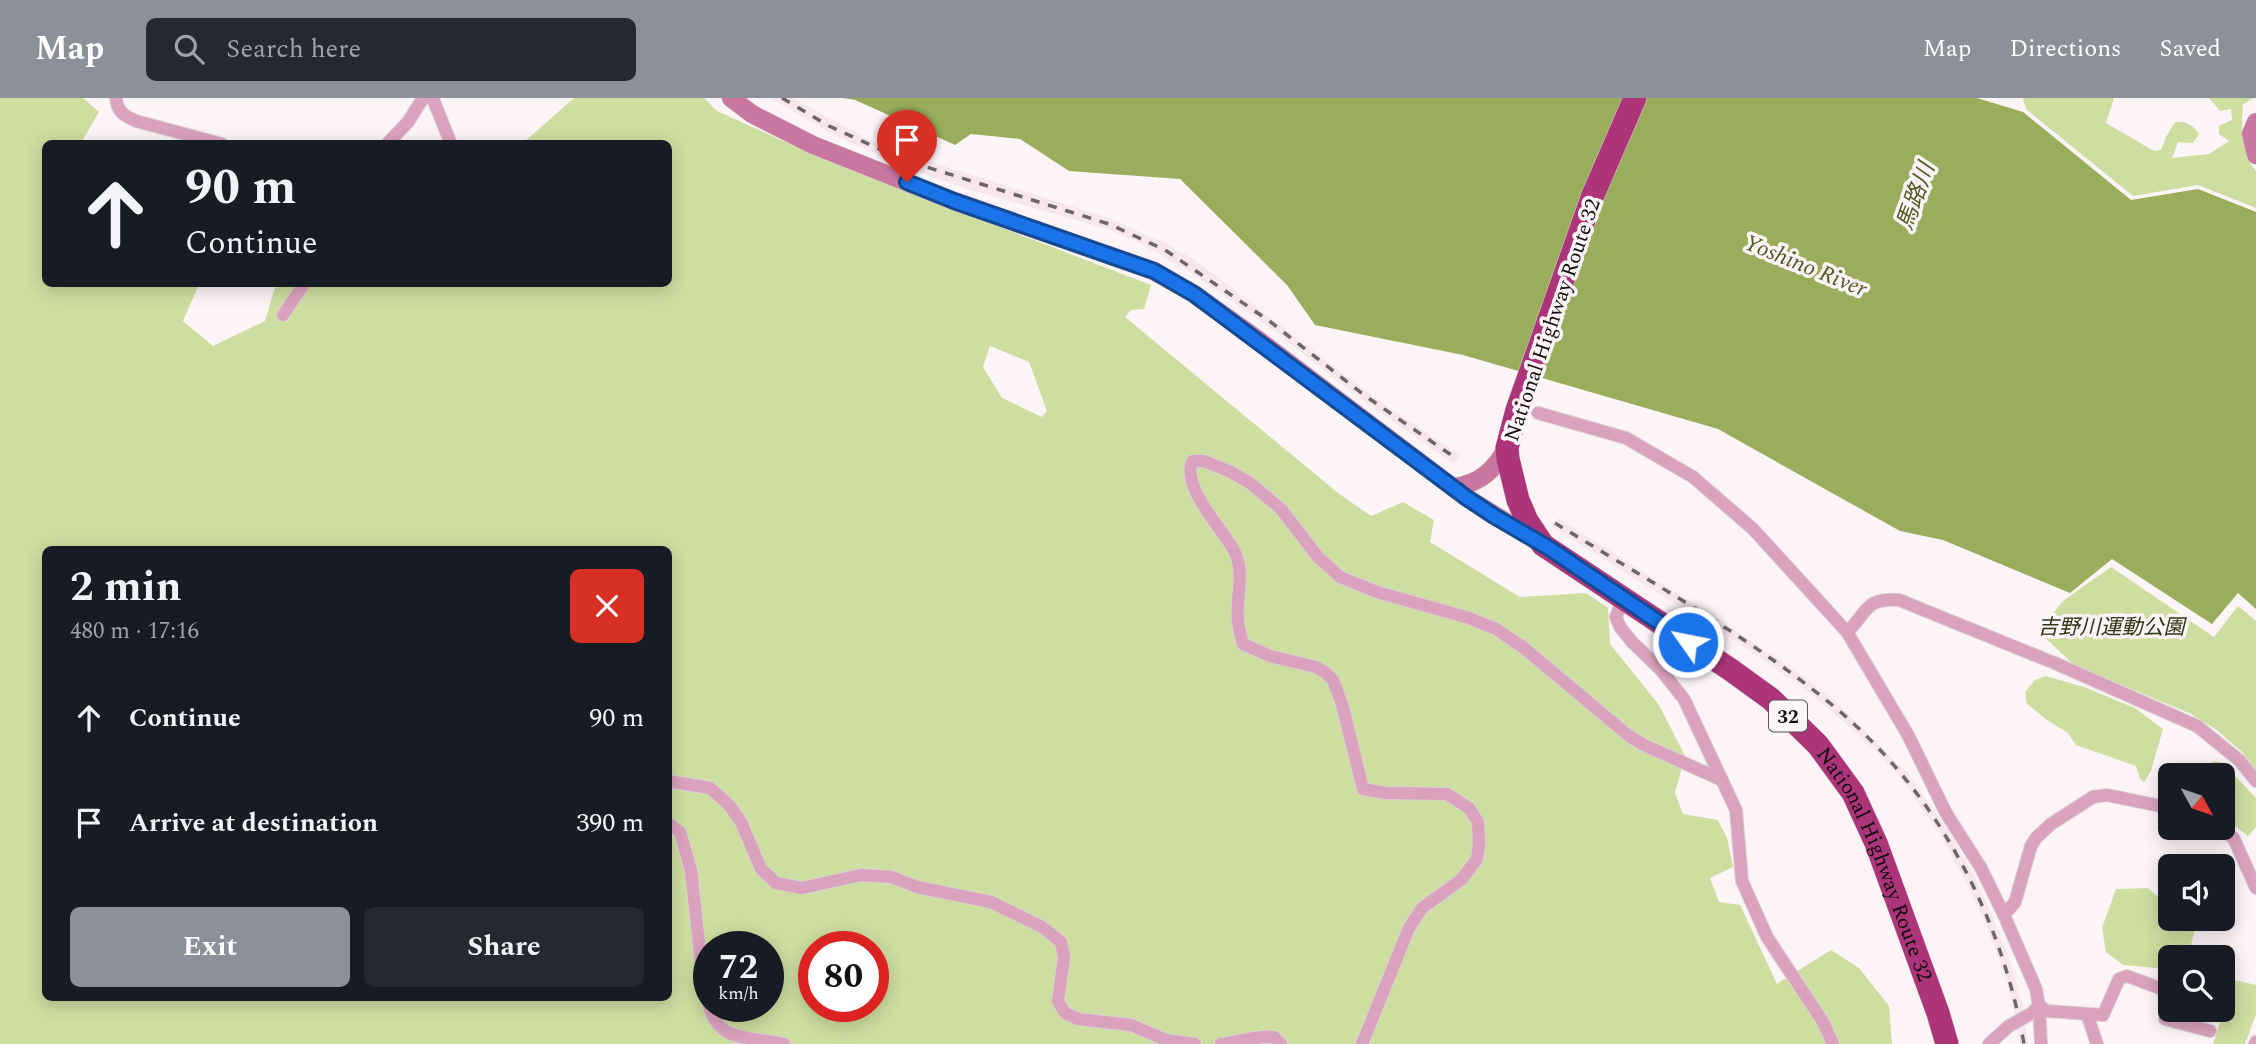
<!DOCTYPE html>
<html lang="en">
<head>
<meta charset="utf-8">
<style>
  :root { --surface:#171b24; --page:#242831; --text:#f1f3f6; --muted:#9ea1a6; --accent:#8c9099 }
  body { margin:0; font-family:Spectral,"Noto Sans JP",serif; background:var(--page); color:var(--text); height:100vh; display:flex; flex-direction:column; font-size:26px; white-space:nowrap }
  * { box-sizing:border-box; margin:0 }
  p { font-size:23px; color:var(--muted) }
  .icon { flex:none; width:38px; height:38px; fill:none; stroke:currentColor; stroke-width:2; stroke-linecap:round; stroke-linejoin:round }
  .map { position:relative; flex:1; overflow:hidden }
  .side { position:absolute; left:42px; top:448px; width:630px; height:455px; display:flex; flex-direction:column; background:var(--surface); border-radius:10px; box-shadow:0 4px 18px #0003 }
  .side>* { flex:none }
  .guide { position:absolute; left:42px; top:42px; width:630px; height:147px; border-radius:10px; box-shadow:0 4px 18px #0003; background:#171b24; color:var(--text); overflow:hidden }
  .needle { width:46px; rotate:130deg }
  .tools { position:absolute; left:2158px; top:665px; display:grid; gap:14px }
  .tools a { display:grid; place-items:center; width:77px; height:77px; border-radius:10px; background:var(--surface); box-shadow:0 4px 18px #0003; font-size:35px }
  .speed { position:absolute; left:693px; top:833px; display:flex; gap:14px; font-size:35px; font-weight:700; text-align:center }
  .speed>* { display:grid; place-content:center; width:91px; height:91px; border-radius:50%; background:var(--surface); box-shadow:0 4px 18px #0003; line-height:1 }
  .speed small { font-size:18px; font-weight:400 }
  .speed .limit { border:10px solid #d22; background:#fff; color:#111 }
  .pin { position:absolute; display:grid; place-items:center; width:60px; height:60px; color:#fff; margin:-72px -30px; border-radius:50% 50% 50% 0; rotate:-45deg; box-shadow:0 0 7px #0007 }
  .pin .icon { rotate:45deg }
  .me { position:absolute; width:77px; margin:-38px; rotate:303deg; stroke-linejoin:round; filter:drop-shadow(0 0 5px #0008) }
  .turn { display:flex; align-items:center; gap:24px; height:147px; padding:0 28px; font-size:32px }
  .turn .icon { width:91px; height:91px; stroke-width:2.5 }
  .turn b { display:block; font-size:49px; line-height:60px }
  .round { display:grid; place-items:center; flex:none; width:74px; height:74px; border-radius:10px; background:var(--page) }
  .headline { display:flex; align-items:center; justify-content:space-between; height:119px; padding:0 28px }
  h1 { font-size:42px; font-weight:700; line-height:52px }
  .action { display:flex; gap:14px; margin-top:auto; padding:14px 28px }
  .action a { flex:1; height:80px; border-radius:10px; background:var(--accent); color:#fff; font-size:28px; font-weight:700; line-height:80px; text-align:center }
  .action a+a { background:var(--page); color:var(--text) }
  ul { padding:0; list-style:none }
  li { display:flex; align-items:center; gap:21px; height:105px; padding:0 28px }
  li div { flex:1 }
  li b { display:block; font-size:26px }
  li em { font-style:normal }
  header { display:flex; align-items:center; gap:42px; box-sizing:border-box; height:98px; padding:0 35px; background:var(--accent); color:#fff }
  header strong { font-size:33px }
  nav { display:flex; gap:38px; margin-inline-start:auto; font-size:24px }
  .search { width:490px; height:63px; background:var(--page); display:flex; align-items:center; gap:18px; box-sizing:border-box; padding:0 24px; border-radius:10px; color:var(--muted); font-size:26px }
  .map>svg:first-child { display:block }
</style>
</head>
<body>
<header>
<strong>Map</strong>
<div class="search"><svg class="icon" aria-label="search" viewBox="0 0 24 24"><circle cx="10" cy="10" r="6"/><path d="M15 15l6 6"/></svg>Search here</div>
<nav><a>Map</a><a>Directions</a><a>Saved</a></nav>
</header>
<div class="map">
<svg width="2256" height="946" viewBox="0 0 2256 946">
  <rect width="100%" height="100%" fill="#fdf4f8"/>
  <g fill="#f8e6ed">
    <polygon points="770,0 792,0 866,40 902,55 1109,120 1167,146 1193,161 1223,183 1366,293 1459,357 1454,366 1361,301 1265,226 1187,172 1137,144 1107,131 967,91 898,67 827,33"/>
    <polygon points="1558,420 1740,535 1803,578 1835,603 1908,676 1948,732 1974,777 1994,822 2012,869 2022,906 2028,946 2020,946 2014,910 2002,871 1986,826 1965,782 1940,736 1901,681 1880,657 1829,611 1797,585 1735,543 1552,429"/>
  </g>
  <g fill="#cedea0" fill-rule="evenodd">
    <path d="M0 0H83L99 14 81 45 46 46V186H199L183 223 213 248 265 223 276 186H668V46L523 45 574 0H704L717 13 830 64 1151 187 1144 211 1131 212 1125 219 1338 395 1371 418 1403 404 1434 422 1430 444 1520 499 1586 495 1608 510 1610 546 1659 607 1685 658 1675 695 1683 716 1718 722 1727 740 1733 769 1710 780 1719 804 1740 807 1777 886 1831 852 1859 870 1889 908 1892 946H0ZM990 248 1029 264 1047 313 1042 319 1002 300 983 269ZM46 452H668V900H46ZM709 849H768V908H709ZM814 849H873V908H814Z"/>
    <path d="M2023 0H2114L2106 25 2154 53 2161 52 2166 39 2175 24C2187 23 2192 27 2199 36L2193 45 2178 44 2172 60 2209 56 2229 43 2219 36V28L2232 22 2231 11 2220 13 2209 0H2254L2243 6C2241 27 2241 57 2256 73V110L2198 87 2133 98 2026 11Z"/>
    <polygon points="2111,469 2214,539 2238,508 2256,523 2256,674 2242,654 2218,633 2191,616 2074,567 2038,533 2064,502"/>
    <polygon points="2046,578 2084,589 2135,610 2163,631 2151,673 2144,684 2140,681 2136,668 2076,647 2068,635 2047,622 2027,606 2025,594 2035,582"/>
    <polygon points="2213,663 2223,665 2256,700 2256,729 2248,738 2223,719 2222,677 2206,677"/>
    <polygon points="2148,790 2170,809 2170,821 2184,821 2195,831 2188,859 2170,859 2170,868 2155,870 2123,867 2106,854 2102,830 2116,791"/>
    <polygon points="2234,882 2256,887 2256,916 2245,946 2213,946"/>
  </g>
  <polygon fill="#99ad5c" points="842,0 1977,0 2023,14 2131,102 2198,91 2256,114 2256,511 2238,495 2212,526 2112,461 2070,495 1943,442 1900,433 1718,331 1463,257 1315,227 1287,187 1180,81 1069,73 1020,41 971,36 955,47 855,2"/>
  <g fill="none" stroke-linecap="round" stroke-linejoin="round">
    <g stroke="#d7cfd3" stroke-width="14">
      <g id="street">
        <path d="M116 0C117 13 124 18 136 23L222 46"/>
        <polyline points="429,0 433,1 451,46"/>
        <polyline points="387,46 408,24 423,0"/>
        <polyline points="283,217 304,186"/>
        <polyline points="1538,315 1626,340 1693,379 1753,431 1847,534 1908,637 1946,715 1981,770 2004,817 2036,891 2039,908 2032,915"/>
        <polyline points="1623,501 1616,519 1620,529 1632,544 1660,571 1684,601 1736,712 1742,783 1767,839 1823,924 1833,946"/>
        <path d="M1847 534C1869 514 1863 500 1899 502L2057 566 2197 628 2239 662 2256 683"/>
        <polyline points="668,683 710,690 729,707 741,724 761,771 776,785 802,790 861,777 892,779 917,789 991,804 1042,829 1061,844 1064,859 1058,903 1065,915 1078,921 1131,927 1166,942 1195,946"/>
        <polyline points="668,725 680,734 691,772 701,865 709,907"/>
        <polyline points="2222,730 2234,741 2256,790"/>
        <polyline points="2004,817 2015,804 2031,748 2036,740 2051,726 2093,699 2107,697 2170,710"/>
        <polyline points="2170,894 2165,921 2210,933"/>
        <path d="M709 908C719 946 751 938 784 946"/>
        <polyline points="2039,908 2047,913 2103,917 2119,881 2127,878 2170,894"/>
        <polyline points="2039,908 2041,946"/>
        <polyline points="2087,916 2097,946"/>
        <path d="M1221 946C1239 944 1256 937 1274 939L1281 946"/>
        <path d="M1362 946 1409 830 1422 810 1461 782 1477 761 1479 746 1478 724 1469 710 1447 696 1386 695 1363 691 1342 606 1333 582 1326 575 1316 569 1270 558 1243 546C1241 539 1239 532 1238 524 1235 498 1247 473 1232 449 1220 429 1180 386 1193 363H1204L1231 374 1250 385 1281 411 1318 459 1340 479 1377 494 1469 520 1496 531 1524 550 1629 638 1644 647 1722 682"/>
        <polyline points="1989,946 2009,928"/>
        <polyline points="2255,946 2256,944"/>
      </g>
    </g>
    <g stroke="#d7cfd3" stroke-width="19">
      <g id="secondary">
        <polyline points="731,0 752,16 813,47 954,103 1154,173 1194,196 1253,238 1467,400 1540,445"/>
        <polyline points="2256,24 2251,36 2256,57"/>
        <path d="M1455 389C1481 385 1494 372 1507 350"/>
      </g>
    </g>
    <g stroke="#d7cfd3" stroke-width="24">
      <g id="highway">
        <path id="s1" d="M1635 0 1593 97 1517 312 1507 350 1508 361 1518 402 1527 423 1543 447 1731 572 1771 601 1818 647 1853 695 1876 745 1938 915 1947 946"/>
      </g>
    </g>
    <use href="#street" stroke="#dba2bd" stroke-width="12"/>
    <use href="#secondary" stroke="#c976a0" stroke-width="18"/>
    <use href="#highway" stroke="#ac3579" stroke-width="23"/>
    <g stroke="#6d6669" stroke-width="3.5" stroke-dasharray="9 9" stroke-linecap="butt">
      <polyline points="782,0 829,28 901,61 1109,126 1165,152 1268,222 1364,297 1457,361"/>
      <path d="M1555 425C1647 482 1747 537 1831 606 1935 691 2001 815 2024 946"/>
    </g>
    <g stroke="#d7cfd3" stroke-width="14" stroke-linecap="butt">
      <polyline id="street-bridge" points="2009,928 2032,915"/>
    </g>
    <use href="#street-bridge" stroke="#dba2bd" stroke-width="12"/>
  </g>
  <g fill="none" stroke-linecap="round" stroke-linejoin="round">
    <g stroke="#114b97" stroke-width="18">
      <polyline id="route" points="907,84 954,103 1154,173 1194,196 1467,400 1494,418 1549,450 1688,544"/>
    </g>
    <use href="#route" stroke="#1a73e8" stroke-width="12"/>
  </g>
  <g text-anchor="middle" stroke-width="7" stroke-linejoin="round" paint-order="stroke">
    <rect fill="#fdf4f8" stroke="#585255" stroke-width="2" x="1769" y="602.5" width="38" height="31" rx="5"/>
    <g font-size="19" font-weight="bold" fill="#120d0f">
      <text x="1788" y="625">32</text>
    </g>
    <g font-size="21" fill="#120d0f" stroke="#fdf4f8">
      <text transform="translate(1552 222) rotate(-71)" y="7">National Highway Route 32</text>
      <text dy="7" stroke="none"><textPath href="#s1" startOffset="952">National Highway Route 32</textPath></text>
    </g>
    <g font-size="21" font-style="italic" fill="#2d3513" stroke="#fdf4f8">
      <text x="2111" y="536">吉野川運動公園</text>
    </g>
    <g font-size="23" font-style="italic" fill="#4f5c22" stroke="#fdf4f8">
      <text transform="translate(1915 98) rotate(-70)" y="8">馬路川</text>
      <text transform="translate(1806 167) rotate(22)" y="8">Yoshino River</text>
    </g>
  </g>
</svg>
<div class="tools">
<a><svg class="needle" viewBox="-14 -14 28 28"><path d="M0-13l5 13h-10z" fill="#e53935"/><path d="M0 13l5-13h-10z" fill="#9ea1a6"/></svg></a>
<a><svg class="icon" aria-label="sound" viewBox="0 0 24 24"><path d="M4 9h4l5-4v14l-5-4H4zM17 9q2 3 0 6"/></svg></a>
<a><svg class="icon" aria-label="search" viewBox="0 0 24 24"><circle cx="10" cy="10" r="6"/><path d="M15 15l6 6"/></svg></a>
</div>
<div class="speed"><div>72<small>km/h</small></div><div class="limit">80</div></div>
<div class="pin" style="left:907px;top:84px;background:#d93025"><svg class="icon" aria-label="arrive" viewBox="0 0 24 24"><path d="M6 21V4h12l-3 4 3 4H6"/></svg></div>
<svg class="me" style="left:1688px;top:544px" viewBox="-20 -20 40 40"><circle r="17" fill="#1a73e8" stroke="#fff" stroke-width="3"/><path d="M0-11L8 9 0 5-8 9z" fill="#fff"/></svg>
<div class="guide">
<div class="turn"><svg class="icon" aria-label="ahead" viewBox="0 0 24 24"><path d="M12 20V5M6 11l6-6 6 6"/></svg><div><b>90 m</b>Continue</div></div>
</div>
<section class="side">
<div class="headline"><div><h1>2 min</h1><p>480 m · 17:16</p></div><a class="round" style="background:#d93025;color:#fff"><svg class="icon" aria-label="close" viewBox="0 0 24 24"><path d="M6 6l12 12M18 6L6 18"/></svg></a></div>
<ul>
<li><svg class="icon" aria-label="ahead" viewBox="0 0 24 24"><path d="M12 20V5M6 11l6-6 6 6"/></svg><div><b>Continue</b></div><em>90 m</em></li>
<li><svg class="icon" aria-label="arrive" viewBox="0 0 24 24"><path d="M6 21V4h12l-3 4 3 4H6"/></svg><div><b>Arrive at destination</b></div><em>390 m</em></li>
</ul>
<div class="action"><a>Exit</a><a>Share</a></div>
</section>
</div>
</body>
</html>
